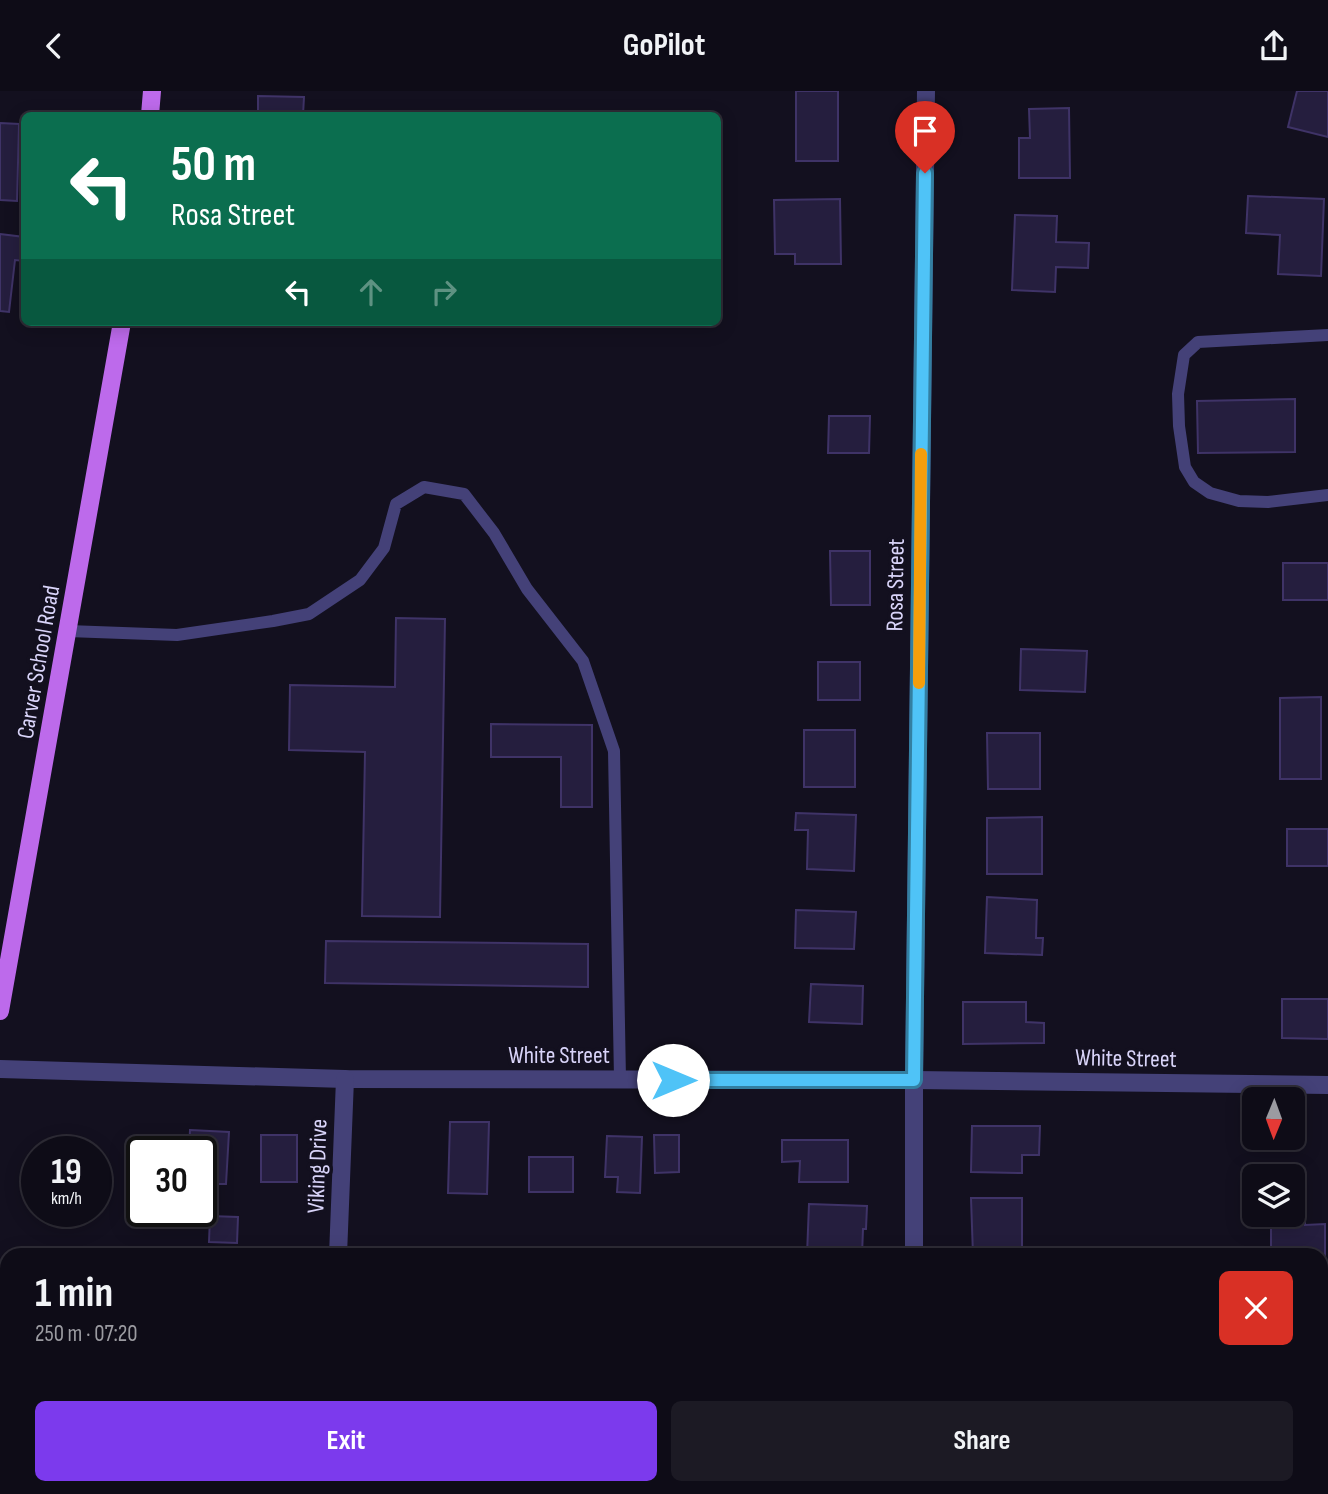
<!DOCTYPE html>
<html lang="en">
<head>
<meta charset="utf-8">
<style>
  :root { --surface:#0e0c17; --page:#1c1a24; --text:#f1f3f6; --muted:#9b9ba1; --line:#2e2c36; --accent:#7c3aed }
  body { margin:0; font-family:"Sofia Sans Condensed",sans-serif; background:var(--page); color:var(--text); height:100vh; display:flex; flex-direction:column; font-size:26px; white-space:nowrap }
  * { box-sizing:border-box; margin:0 }
  p { font-size:23px; color:var(--muted) }
  .icon { flex:none; width:38px; height:38px; fill:none; stroke:currentColor; stroke-width:2; stroke-linecap:round; stroke-linejoin:round }
  .map { position:relative; flex:1; overflow:hidden }
  .details { position:absolute; left:0px; top:1157px; width:1328px; height:247px; display:flex; flex-direction:column; background:var(--surface); border-radius:21px 21px 0 0; box-shadow:0 4px 18px #0003,0 0 0 2px var(--line) }
  .details>* { flex:none }
  .banner { position:absolute; left:21px; top:21px; width:700px; height:214px; border-radius:10px; box-shadow:0 4px 18px #0003,0 0 0 2px var(--line); background:#0b6e4f; color:#fff; overflow:hidden }
  .needle { width:46px; rotate:181deg }
  .fabs { position:absolute; left:1242px; top:996px; display:grid; gap:14px }
  .fabs a { display:grid; place-items:center; width:63px; height:63px; border-radius:10px; background:var(--surface); box-shadow:0 4px 18px #0003,0 0 0 2px var(--line); font-size:35px }
  .speed { position:absolute; left:21px; top:1045px; display:flex; gap:14px; font-size:35px; font-weight:700; text-align:center }
  .speed>* { display:grid; place-content:center; width:91px; height:91px; border-radius:50%; background:var(--surface); box-shadow:0 4px 18px #0003,0 0 0 2px var(--line); line-height:1 }
  .speed small { font-size:18px; font-weight:400 }
  .speed .limit { border:4px solid #111; border-radius:10px; background:#fff; color:#111 }
  .pin { position:absolute; display:grid; place-items:center; width:60px; height:60px; color:#fff; margin:-72px -30px; border-radius:50% 50% 50% 0; rotate:-45deg; box-shadow:0 0 7px #0007 }
  .pin .icon { rotate:45deg }
  .me { position:absolute; width:77px; margin:-38px; rotate:90deg; stroke-linejoin:round; filter:drop-shadow(0 0 5px #0008) }
  .turn { display:flex; align-items:center; gap:24px; height:147px; padding:0 35px; font-size:32px }
  .turn .icon { width:91px; height:91px; stroke-width:2.5 }
  .turn b { display:block; font-size:49px; line-height:60px }
  .lanes { display:flex; align-items:center; height:66px; padding:0 35px; background:#0003; justify-content:center; gap:35px; direction:ltr }
  .lanes .off { opacity:.35 }
  .round { display:grid; place-items:center; flex:none; width:74px; height:74px; border-radius:10px; background:var(--page) }
  .overview { display:flex; align-items:center; justify-content:space-between; height:119px; padding:0 35px }
  h1 { font-size:42px; font-weight:700; line-height:52px }
  .action { display:flex; gap:14px; margin-top:auto; padding:14px 35px }
  .action a { flex:1; height:80px; border-radius:10px; background:var(--accent); color:#fff; font-size:28px; font-weight:700; line-height:80px; text-align:center }
  .action a+a { background:var(--page); color:var(--text) }
  header { display:flex; justify-content:space-between; align-items:center; height:91px; padding:0 35px; background:var(--surface); font-size:32px; font-weight:700 }
  .map>svg:first-child { display:block }
</style>
</head>
<body>
<header><svg class="icon" aria-label="back" viewBox="0 0 24 24"><path d="M15 5l-7 7 7 7"/></svg>GoPilot<svg class="icon" aria-label="share" viewBox="0 0 24 24"><path d="M12 15V3M7 8l5-5 5 5M5 13v7h14v-7"/></svg></header>
<div class="map">
<svg width="1328" height="1403" viewBox="0 0 1328 1403">
  <rect width="100%" height="100%" fill="#13101f"/>
  <g fill="#251e3e" stroke="#3f3367" stroke-width="2">
    <rect x="796" y="0" width="42" height="70"/>
    <polygon points="1297,0 1328,0 1328,46 1288,36"/>
    <polygon points="258,5 304,6 303,24 258,24"/>
    <polygon points="1069,17 1070,87 1019,87 1019,47 1030,47 1029,18"/>
    <polygon points="0,32 19,33 17,110 0,109"/>
    <polygon points="1248,105 1324,108 1321,185 1278,183 1280,144 1246,142"/>
    <polygon points="840,108 841,173 795,173 795,163 775,163 774,109"/>
    <polygon points="1015,124 1057,125 1056,151 1089,152 1088,177 1056,176 1055,201 1012,199"/>
    <polygon points="0,143 24,146 24,170 15,169 9,221 0,220"/>
    <polygon points="1295,308 1295,361 1198,362 1197,310"/>
    <polygon points="829,325 870,325 869,362 828,362"/>
    <polygon points="830,460 870,460 870,514 831,514"/>
    <rect x="1283" y="472" width="45" height="37"/>
    <polygon points="396,527 445,528 440,826 362,825 365,661 289,659 290,594 395,596"/>
    <polygon points="1021,558 1087,560 1085,601 1020,599"/>
    <rect x="818" y="571" width="42" height="38"/>
    <polygon points="1321,606 1321,688 1280,688 1280,607"/>
    <polygon points="491,633 592,634 592,716 561,716 561,666 491,666"/>
    <rect x="804" y="639" width="51" height="57"/>
    <polygon points="987,642 1040,642 1040,698 988,698"/>
    <polygon points="796,722 856,724 854,780 807,778 808,739 795,739"/>
    <polygon points="1042,726 1042,783 987,783 987,727"/>
    <rect x="1287" y="738" width="41" height="37"/>
    <polygon points="987,806 1037,809 1036,847 1043,847 1042,864 985,862"/>
    <polygon points="796,819 856,821 854,858 795,857"/>
    <polygon points="326,850 588,853 588,896 325,892"/>
    <polygon points="811,893 863,895 862,933 809,931"/>
    <polygon points="1282,908 1328,908 1328,948 1282,947"/>
    <polygon points="963,911 1026,911 1026,931 1044,932 1044,952 963,953"/>
    <polygon points="450,1031 489,1031 487,1103 448,1102"/>
    <polygon points="972,1035 1040,1035 1039,1064 1022,1064 1022,1082 971,1081"/>
    <polygon points="190,1039 229,1041 226,1093 209,1093 209,1085 201,1085 201,1060 189,1060"/>
    <rect x="261" y="1044" width="36" height="47"/>
    <polygon points="654,1044 679,1044 679,1081 655,1082"/>
    <polygon points="607,1045 642,1046 640,1102 617,1101 618,1086 605,1086"/>
    <polygon points="782,1049 848,1049 848,1091 799,1091 800,1070 782,1071"/>
    <rect x="529" y="1066" width="44" height="35"/>
    <polygon points="971,1107 1022,1107 1022,1164 973,1164"/>
    <polygon points="809,1113 867,1115 866,1138 863,1138 862,1164 807,1164"/>
    <polygon points="1293,1118 1305,1118 1305,1134 1325,1133 1325,1182 1321,1182 1321,1164 1271,1164 1271,1124 1293,1124"/>
    <polygon points="210,1125 238,1126 237,1152 209,1151"/>
    <polygon points="1321,1293 1328,1294 1328,1327 1321,1327"/>
    <rect x="1252" y="1396" width="56" height="7"/>
    <polygon points="0,1397 76,1399 76,1403 0,1403"/>
  </g>
  <g fill="none" stroke-linecap="round" stroke-linejoin="round">
    <g stroke="#444178" stroke-width="12">
      <polyline points="1328,244 1198,251 1184,264 1178,303 1179,335 1185,376 1194,391 1210,402 1239,410 1268,411 1328,404"/>
      <polyline points="68,540 177,544 273,530 309,523 360,489 384,457 396,413 424,396 464,403 494,442 527,498 583,570 614,660 620,988"/>
    </g>
    <g stroke="#444178" stroke-width="18">
      <polyline points="0,978 345,988 914,989 1328,994"/>
      <polyline points="338,1164 345,988"/>
      <polyline points="914,1164 914,989 926,0"/>
      <polyline points="914,1396 914,1403"/>
      <polyline points="328,1403 328,1396"/>
    </g>
    <g stroke="#bd6aeb" stroke-width="18">
      <polyline points="150,24 152,0"/>
      <polyline points="0,920 122,231"/>
    </g>
  </g>
  <g fill="none" stroke-linecap="round" stroke-linejoin="round">
    <g stroke="#337fa1" stroke-width="18">
      <polyline id="route" points="673,989 914,989 925,82"/>
    </g>
    <use href="#route" stroke="#4fc3f7" stroke-width="12"/>
    <polyline stroke="#f59e0b" stroke-width="12" points="919,592 921,363"/>
  </g>
  <g text-anchor="middle" stroke-width="7" stroke-linejoin="round" paint-order="stroke">
    <g font-size="24" fill="#d9d4f9" stroke="#13101f">
      <text transform="translate(895 494) rotate(-89)" y="8">Rosa Street</text>
      <text transform="translate(38 571) rotate(-80)" y="8">Carver School Road</text>
      <text x="559" y="972">White Street</text>
      <text transform="translate(1126 967) rotate(1)" y="8">White Street</text>
      <text transform="translate(317 1075) rotate(-88)" y="8">Viking Drive</text>
    </g>
  </g>
</svg>
<div class="fabs">
<a><svg class="needle" viewBox="-14 -14 28 28"><path d="M0-13l5 13h-10z" fill="#e53935"/><path d="M0 13l5-13h-10z" fill="#9b9ba1"/></svg></a>
<a><svg class="icon" aria-label="layers" viewBox="0 0 24 24"><path d="M12 4l9 5-9 5-9-5zM3 14l9 5 9-5"/></svg></a>
</div>
<div class="speed"><div>19<small>km/h</small></div><div class="limit">30</div></div>
<div class="pin" style="left:925px;top:82px;background:#d93025"><svg class="icon" aria-label="arrive" viewBox="0 0 24 24"><path d="M6 21V4h12l-3 4 3 4H6"/></svg></div>
<svg class="me" style="left:673px;top:989px" viewBox="-20 -20 40 40"><circle r="19" fill="#fff"/><path d="M0-13L10 11 0 6-10 11z" fill="#4fc3f7"/></svg>
<div class="banner">
<div class="turn"><svg class="icon" aria-label="left" viewBox="0 0 24 24"><path d="M17 20v-9H6M10 6l-5 5 5 5"/></svg><div><b>50 m</b>Rosa Street</div></div>
<div class="lanes"><svg class="icon" aria-label="left" viewBox="0 0 24 24"><path d="M17 20v-9H6M10 6l-5 5 5 5"/></svg><svg class="icon off" aria-label="ahead" viewBox="0 0 24 24"><path d="M12 20V5M6 11l6-6 6 6"/></svg><svg class="icon off" aria-label="right" viewBox="0 0 24 24"><path d="M7 20v-9h11M14 6l5 5-5 5"/></svg></div>
</div>
<section class="details">
<div class="overview"><div><h1>1 min</h1><p>250 m · 07:20</p></div><a class="round" style="background:#d93025;color:#fff"><svg class="icon" aria-label="close" viewBox="0 0 24 24"><path d="M6 6l12 12M18 6L6 18"/></svg></a></div>
<div class="action"><a>Exit</a><a>Share</a></div>
</section>
</div>
</body>
</html>
